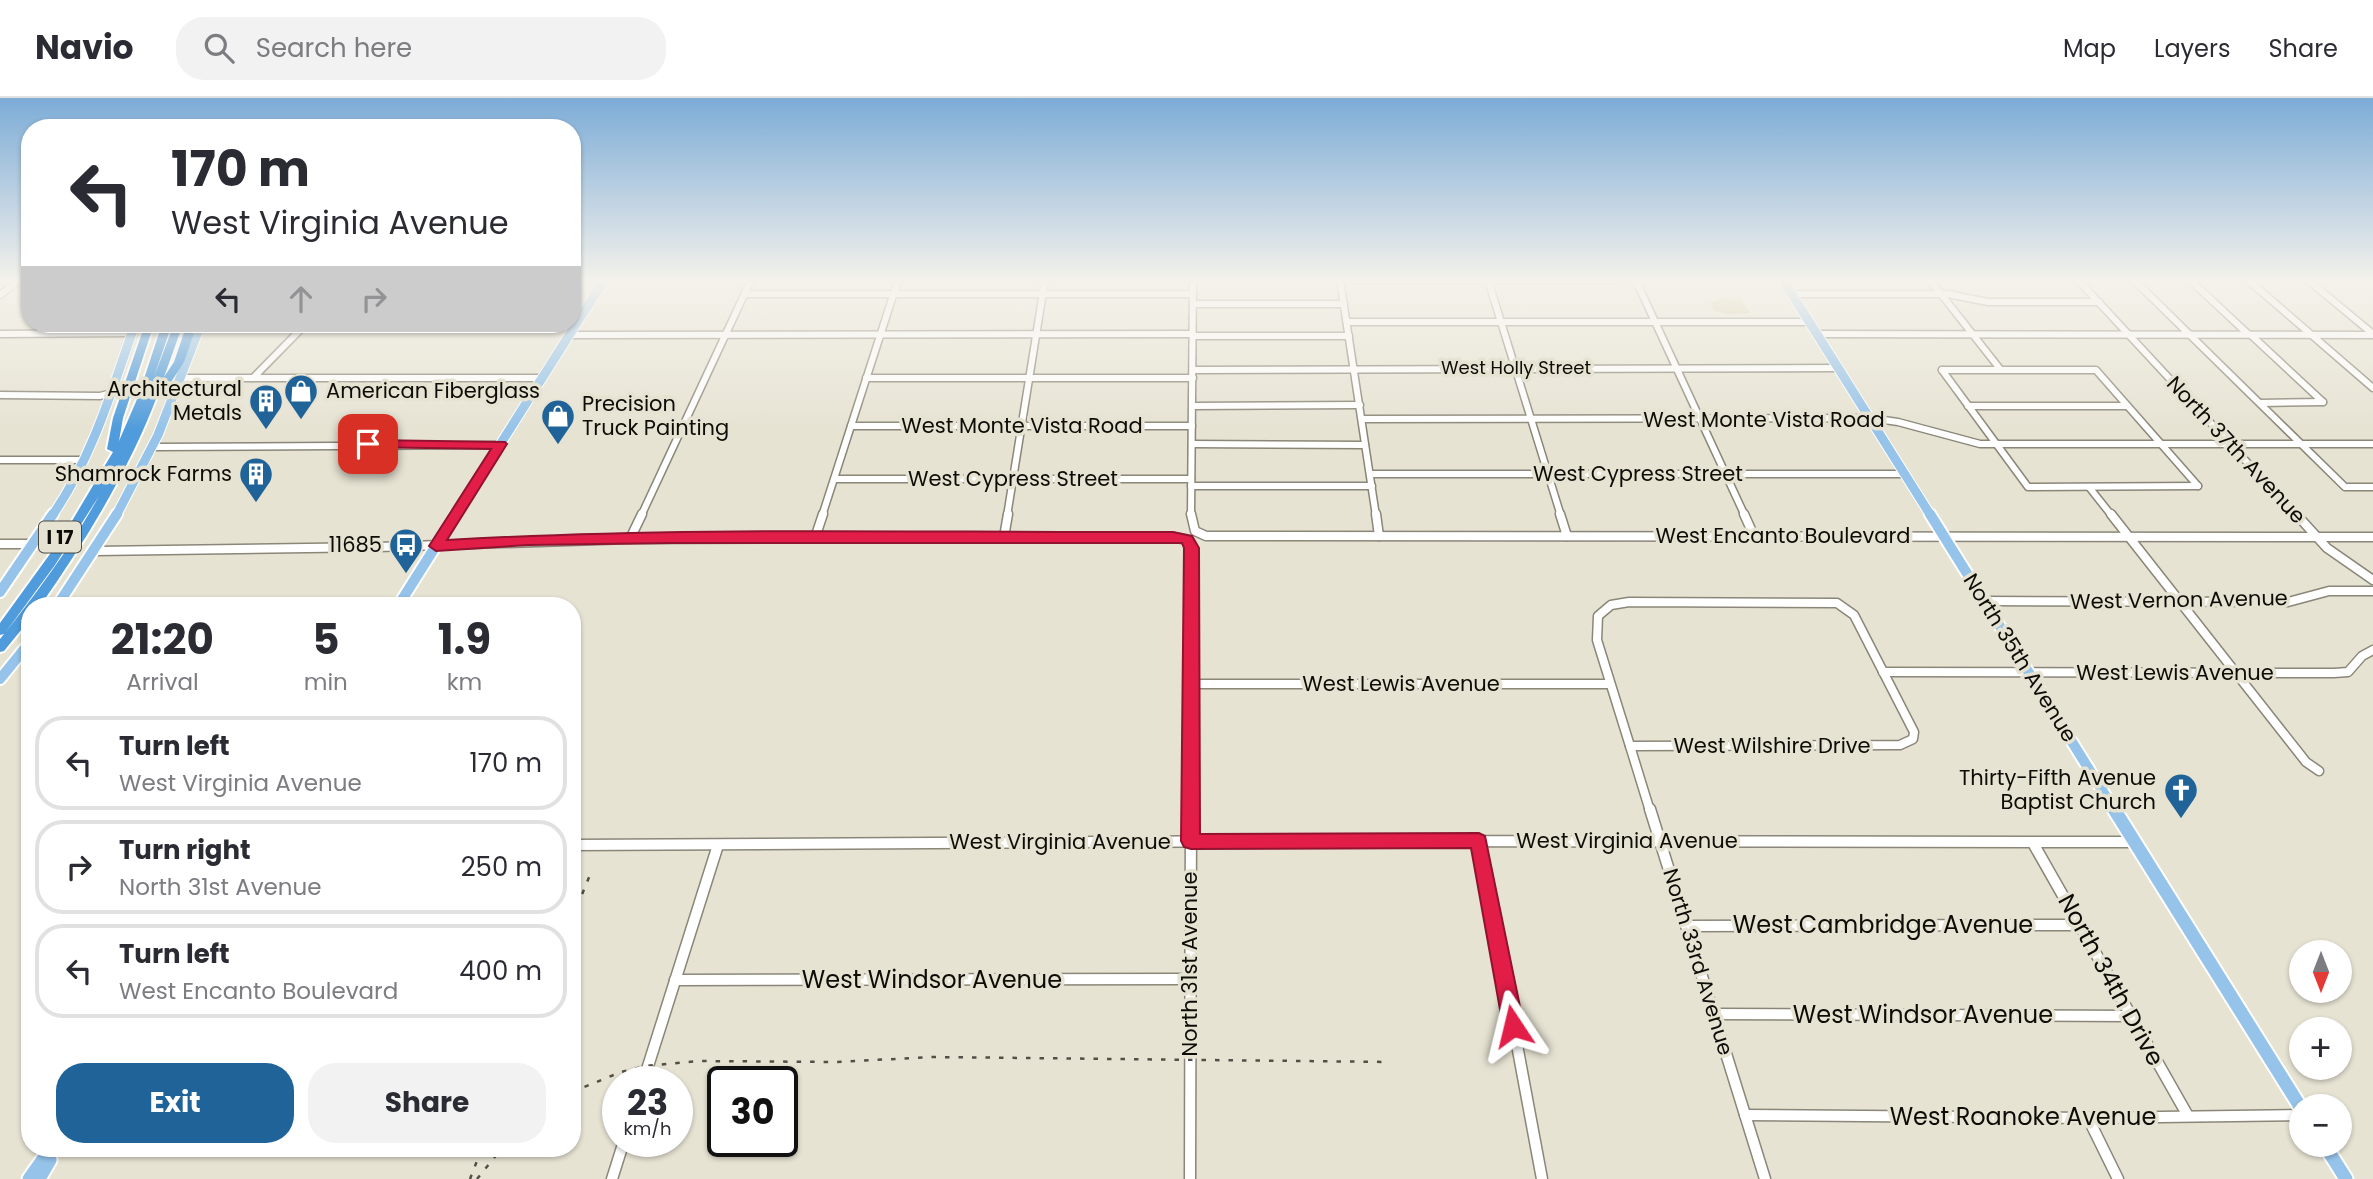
<!DOCTYPE html>
<html lang="en">
<head>
<meta charset="utf-8">
<style>
  :root { --surface:#fff; --page:#f2f2f3; --text:#2b2b33; --muted:#7c7c81; --line:#e1e1e2; --accent:#1f6398 }
  body { margin:0; font-family:Poppins,sans-serif; background:var(--page); color:var(--text); height:100vh; display:flex; flex-direction:column; font-size:26px; white-space:nowrap }
  * { box-sizing:border-box; margin:0 }
  p { font-size:23px; color:var(--muted) }
  .icon { flex:none; width:38px; height:38px; fill:none; stroke:currentColor; stroke-width:2; stroke-linecap:round; stroke-linejoin:round }
  .map { position:relative; flex:1; overflow:hidden }
  .drawer { position:absolute; left:21px; top:499px; width:560px; height:560px; display:flex; flex-direction:column; background:var(--surface); border-radius:28px; box-shadow:0 2px 5px #0004 }
  .drawer>* { flex:none }
  .guide { position:absolute; left:21px; top:21px; width:560px; height:214px; border-radius:28px; box-shadow:0 2px 5px #0004; background:#fff; color:var(--text); overflow:hidden }
  .needle { width:46px; rotate:180deg }
  .tools { position:absolute; left:2289px; top:842px; display:grid; gap:14px }
  .tools a { display:grid; place-items:center; width:63px; height:63px; border-radius:50%; background:var(--surface); box-shadow:0 2px 5px #0004; font-size:35px }
  .speed { position:absolute; left:602px; top:968px; display:flex; gap:14px; font-size:35px; font-weight:700; text-align:center }
  .speed>* { display:grid; place-content:center; width:91px; height:91px; border-radius:50%; background:var(--surface); box-shadow:0 2px 5px #0004; line-height:1 }
  .speed small { font-size:18px; font-weight:400 }
  .speed .limit { border:4px solid #111; border-radius:10px; background:#fff; color:#111 }
  .pin { position:absolute; display:grid; place-items:center; width:60px; height:60px; color:#fff; margin:-30px; border-radius:14px; box-shadow:0 4px 10px #0006 }
  .me { position:absolute; width:77px; margin:-38px; rotate:350deg; stroke-linejoin:round; filter:drop-shadow(0 0 5px #0008) }
  .turn { display:flex; align-items:center; gap:24px; height:147px; padding:0 35px; font-size:32px }
  .turn .icon { width:91px; height:91px; stroke-width:2.5 }
  .turn b { display:block; font-size:49px; line-height:60px }
  .lanes { display:flex; align-items:center; height:66px; padding:0 35px; background:#0003; justify-content:center; gap:35px; direction:ltr }
  .lanes .off { opacity:.35 }
  .eta { display:flex; justify-content:space-evenly; align-items:center; height:119px; text-align:center }
  .eta b { font-size:42px; font-weight:700; line-height:49px }
  .primary-button { display:flex; gap:14px; margin-top:auto; padding:14px 35px }
  .primary-button a { flex:1; height:80px; border-radius:28px; background:var(--accent); color:#fff; font-size:28px; font-weight:700; line-height:80px; text-align:center }
  .primary-button a+a { background:var(--page); color:var(--text) }
  ul { padding:0; list-style:none }
  li { display:flex; align-items:center; gap:21px; height:94px; margin:0 14px 10px; padding:0 21px; border:4px solid var(--line); border-radius:28px }
  li div { flex:1 }
  li b { display:block; font-size:26px }
  li em { font-style:normal }
  header { display:flex; align-items:center; gap:42px; box-sizing:border-box; height:98px; padding:0 35px; background:var(--surface); border-bottom:2px solid var(--line) }
  header strong { font-size:33px }
  nav { display:flex; gap:38px; margin-inline-start:auto; font-size:24px }
  .search { width:490px; height:63px; background:var(--page); display:flex; align-items:center; gap:18px; box-sizing:border-box; padding:0 24px; border-radius:28px; color:var(--muted); font-size:26px }
  .map>svg:first-child { display:block }
</style>
</head>
<body>
<header>
<strong>Navio</strong>
<div class="search"><svg class="icon" aria-label="search" viewBox="0 0 24 24"><circle cx="10" cy="10" r="6"/><path d="M15 15l6 6"/></svg>Search here</div>
<nav><a>Map</a><a>Layers</a><a>Share</a></nav>
</header>
<div class="map">
<svg width="2373" height="1081" viewBox="0 0 2373 1081">
  <rect width="100%" height="100%" fill="#e7e3d3"/>
  <polygon fill="#d9cca1" points="1722,200 1741,202 1750,215 1729,216 1714,213 1710,205"/>
  <g fill="none" stroke-linecap="round" stroke-linejoin="round">
    <g stroke="#8a8678" stroke-width="9">
      <g id="minor-far2">
        <polyline points="0,182 30,182"/>
        <polyline points="1340,182 1617,182"/>
        <polyline points="1340,182 1376,418"/>
        <polyline points="1488,182 1561,418"/>
        <polyline points="1633,182 1638,187 1745,418"/>
        <polyline points="1930,182 2000,271"/>
        <polyline points="2078,182 2297,418"/>
        <polyline points="2134,182 2345,389 2373,389"/>
        <polyline points="2190,182 2248,236"/>
        <polyline points="2248,182 2373,290"/>
        <polyline points="2308,182 2373,236"/>
        <polyline points="745,196 1193,196"/>
        <polyline points="1792,196 1948,196 1988,204 2099,204"/>
        <polyline points="0,197 20,182"/>
        <polyline points="1193,206 1344,206"/>
        <polyline points="1347,224 1810,224"/>
        <polyline points="0,236 132,235"/>
        <polyline points="1817,236 2373,237"/>
        <polyline points="569,237 1193,236"/>
        <polyline points="2251,237 2323,304"/>
        <polyline points="1193,238 1349,238"/>
        <polyline points="1193,272 1839,270"/>
        <polyline points="1942,272 2028,389 2198,388"/>
        <polyline points="1942,272 2096,272 2198,388"/>
        <polyline points="184,280 542,280"/>
        <polyline points="253,280 306,226"/>
        <polyline points="866,280 1193,280"/>
        <polyline points="0,297 100,298 112,295"/>
        <polyline points="2261,305 2323,304"/>
        <polyline points="1193,308 1360,307"/>
        <polyline points="1968,308 2127,308"/>
        <polyline points="1362,321 1870,320 1898,324 1980,346 2373,346"/>
        <polyline points="851,328 1192,328"/>
        <polyline points="1192,346 1365,347"/>
        <polyline points="155,349 500,347"/>
        <polyline points="0,362 83,362"/>
        <polyline points="1370,376 1905,376"/>
        <polyline points="835,381 1191,381"/>
        <polyline points="1191,388 1372,388"/>
        <polyline points="2089,389 2112,418"/>
        <polyline points="641,418 751,182"/>
        <polyline points="822,418 898,182"/>
        <polyline points="1007,418 1045,182"/>
        <polyline points="1191,418 1193,182"/>
      </g>
    </g>
    <g stroke="#8a8678" stroke-width="11">
      <g id="minor-far1">
        <polyline points="1191,416 1195,433 1206,438 2373,439"/>
        <polyline points="1376,416 1379,438"/>
        <polyline points="1560,416 1567,438"/>
        <polyline points="1744,416 1754,438"/>
        <polyline points="2111,416 2306,664 2319,673"/>
        <polyline points="2296,416 2327,450 2373,482"/>
        <polyline points="1004,439 1008,416"/>
        <polyline points="815,440 823,416"/>
        <polyline points="630,441 642,416"/>
        <polyline points="0,446 35,446"/>
        <polyline points="95,453 378,449 630,441 1173,439 1187,442 1191,450 1191,713"/>
        <polyline points="1984,503 2288,504 2329,493 2373,493"/>
        <polygon points="1629,504 1837,505 1854,517 1914,634 1913,641 1900,647 1630,648 1597,542 1598,518 1611,507"/>
        <polyline points="1883,574 2334,575 2348,574 2362,558 2373,552"/>
        <polyline points="1191,586 1610,586"/>
        <polyline points="1630,648 1650,713"/>
      </g>
    </g>
    <g stroke="#8a8678" stroke-width="13">
      <g id="minor">
        <polyline points="1650,711 1765,1081"/>
        <polyline points="1479,743 1542,1081"/>
        <polyline points="2033,745 2188,1018"/>
        <polyline points="572,747 1274,743 2136,744"/>
        <polyline points="1686,828 2080,827"/>
        <polyline points="675,882 1190,881"/>
        <polyline points="1714,916 2131,918"/>
        <polyline points="643,984 718,747"/>
        <polyline points="1745,1017 2088,1020 2301,1017"/>
        <polyline points="2088,1020 2118,1081"/>
        <polyline points="612,1081 624,1043"/>
        <polyline points="1190,1081 1191,711"/>
      </g>
    </g>
    <g stroke="#fff" stroke-width="11">
      <g id="major-far2">
        <polyline points="1783,182 1931,418"/>
        <path d="M52 418C92 360 112 292 135 226"/>
        <polyline points="116,418 158,337 201,226"/>
        <polyline points="455,418 604,182"/>
      </g>
    </g>
    <g stroke="#fff" stroke-width="14">
      <g id="major-far1">
        <polyline points="1930,416 2115,713"/>
        <polyline points="0,494 53,416"/>
        <polyline points="57,508 117,416"/>
        <polyline points="398,508 456,416"/>
        <polyline points="0,581 30,544"/>
      </g>
    </g>
    <g stroke="#fff" stroke-width="17">
      <g id="major">
        <polyline points="2114,711 2301,1010"/>
        <polyline points="2324,1046 2346,1081"/>
        <polyline points="29,1081 51,1050"/>
        <polyline points="39,1081 50,1062"/>
      </g>
    </g>
    <g stroke="#fff" stroke-width="4">
      <path id="highway" d="M145 226H154L123 320 119 343 138 299 162 226H172L154 279 174 226H183L164 279 174 264 187 226H197L184 264 164 295 158 296C129 372 87 441 40 508H30V521L4 553 0 554V541L4 536 0 537V525L63 438 113 354 107 351 113 320ZM99 398C72 447 39 492 5 535L55 467Z"/>
    </g>
    <use href="#minor-far2" stroke="#fff" stroke-width="6"/>
    <use href="#minor-far1" stroke="#fff" stroke-width="8"/>
    <use href="#minor" stroke="#fff" stroke-width="10"/>
    <use href="#major-far2" stroke="#95c3e9" stroke-width="9"/>
    <use href="#major-far1" stroke="#95c3e9" stroke-width="10"/>
    <use href="#major" stroke="#95c3e9" stroke-width="13"/>
    <use href="#highway" fill="#4f9bdb" fill-rule="evenodd"/>
    <g stroke="#514f46" stroke-width="2.5" stroke-dasharray="4.5 9" stroke-linecap="butt">
      <polyline points="572,821 592,772"/>
      <polyline points="572,994 621,974 646,968 698,963 835,964 933,959 1390,964"/>
      <polyline points="470,1081 482,1050"/>
      <polyline points="477,1081 502,1050"/>
    </g>
  </g>
  <linearGradient id="sky" x2="0" y2="1"><stop stop-color="#7dacd7"/><stop offset="0.55" stop-color="#f4f2eb"/><stop offset="1" stop-color="#f4f2eb" stop-opacity="0"/></linearGradient>
  <rect width="2373" height="333" fill="url(#sky)"/>
  <path fill="#e11d48" stroke="#92132f" stroke-width="2" d="M368 342 505 344 507 346 447 442C688 428 931 435 1173 434L1192 438 1199 450 1200 736 1479 735 1485 738 1524 928 1521 935 1513 938 1506 935 1503 928 1471 750 1191 751 1184 749 1181 743 1184 450 1182 445H672L528 447 436 453 429 448 491 351 363 349V344Z"/>
  <defs>
    <g id="shop-pin" transform="scale(1.75)"><path d="M0 17L-7.5 6A9.5 9.5 0 1 1 7.5 6Z" fill="#1f6398" stroke="#e7e3d3"/><path d="M-5-2.5h2.3a2.7 3.5 0 0 1 5.4 0H5L5.5 6h-11ZM-1.5-2.5h3a1.5 2.3 0 0 0-3 0Z" fill="#fff"/></g>
    <g id="building-pin" transform="scale(1.75)"><path d="M0 17L-7.5 6A9.5 9.5 0 1 1 7.5 6Z" fill="#1f6398" stroke="#e7e3d3"/><path d="M-4-6H4V6H1V3H-1V6H-4ZM-2.5-4.3h1.7v1.8h-1.7ZM.8-4.3h1.7v1.8H.8ZM-2.5-1h1.7V.8h-1.7ZM.8-1h1.7V.8H.8Z" fill="#fff"/></g>
    <g id="bus-pin" transform="scale(1.75)"><path d="M0 17L-7.5 6A9.5 9.5 0 1 1 7.5 6Z" fill="#1f6398" stroke="#e7e3d3"/><path d="M-5-6H5V4H4V6H2V4H-2V6H-4V4H-5ZM-3.5-4V0h7V-4ZM-3.5 1.2v1.5H-2V1.2ZM2 1.2v1.5H3.5V1.2Z" fill="#fff"/></g>
    <g id="church-pin" transform="scale(1.75)"><path d="M0 17L-7.5 6A9.5 9.5 0 1 1 7.5 6Z" fill="#1f6398" stroke="#e7e3d3"/><path d="M-1.2-6h2.4v3.5h3.3v2.4h-3.3V6h-2.4V-.1h-3.3v-2.4h3.3Z" fill="#fff"/></g>
  </defs>
  <g fill-rule="evenodd">
    <use href="#shop-pin" x="301" y="293"/>
    <use href="#building-pin" x="266" y="303"/>
    <use href="#shop-pin" x="558" y="318"/>
    <use href="#building-pin" x="256" y="376"/>
    <use href="#bus-pin" x="406" y="447"/>
    <use href="#church-pin" x="2181" y="692"/>
  </g>
  <g text-anchor="middle" stroke-width="7" stroke-linejoin="round" paint-order="stroke">
    <g font-size="18" fill="#0e0c07" stroke="#e7e3d3">
      <text x="1516" y="276">West Holly Street</text>
    </g>
    <rect fill="#e7e3d3" stroke="#4f4c44" stroke-width="2" x="39" y="423.5" width="42" height="31" rx="5"/>
    <g font-size="19" font-weight="bold" fill="#0e0c07">
      <text x="60" y="446">I 17</text>
    </g>
    <g font-size="21" fill="#0e0c07" stroke="#e7e3d3" text-anchor="end">
      <text x="242" y="298">Architectural<tspan x="242" dy="24">Metals</tspan></text>
      <text x="326" y="300" text-anchor="start">American Fiberglass</text>
      <text x="582" y="313" text-anchor="start">Precision<tspan x="582" dy="24">Truck Painting</tspan></text>
      <text x="232" y="383">Shamrock Farms</text>
      <text x="382" y="454">11685</text>
      <text x="2156" y="687">Thirty-Fifth Avenue<tspan x="2156" dy="24">Baptist Church</tspan></text>
    </g>
    <g font-size="21" fill="#0e0c07" stroke="#e7e3d3">
      <text x="1764" y="329">West Monte Vista Road</text>
      <text x="1022" y="335">West Monte Vista Road</text>
      <text transform="translate(2236 352) rotate(47)" y="7">North 37th Avenue</text>
      <text x="1638" y="383">West Cypress Street</text>
      <text x="1013" y="388">West Cypress Street</text>
      <text x="1783" y="445">West Encanto Boulevard</text>
      <text transform="translate(2179 502) rotate(-1)" y="7">West Vernon Avenue</text>
      <text transform="translate(2020 560) rotate(58)" y="7">North 35th Avenue</text>
      <text x="2175" y="582">West Lewis Avenue</text>
      <text x="1401" y="593">West Lewis Avenue</text>
      <text x="1772" y="655">West Wilshire Drive</text>
      <text x="1627" y="750">West Virginia Avenue</text>
      <text x="1060" y="751">West Virginia Avenue</text>
      <text transform="translate(1698 864) rotate(73)" y="7">North 33rd Avenue</text>
      <text transform="translate(1190 866) rotate(-90)" y="7">North 31st Avenue</text>
    </g>
    <g font-size="24" fill="#0e0c07" stroke="#e7e3d3">
      <text x="1883" y="835">West Cambridge Avenue</text>
      <text x="932" y="890">West Windsor Avenue</text>
      <text transform="translate(2111 882) rotate(61)" y="8">North 34th Drive</text>
      <text x="1923" y="925">West Windsor Avenue</text>
      <text x="2023" y="1027">West Roanoke Avenue</text>
    </g>
  </g>
</svg>
<div class="tools">
<a><svg class="needle" viewBox="-14 -14 28 28"><path d="M0-13l5 13h-10z" fill="#e53935"/><path d="M0 13l5-13h-10z" fill="#7c7c81"/></svg></a>
<a>+</a>
<a>−</a>
</div>
<div class="speed"><div>23<small>km/h</small></div><div class="limit">30</div></div>
<div class="pin" style="left:368px;top:346px;background:#d93025"><svg class="icon" aria-label="arrive" viewBox="0 0 24 24"><path d="M6 21V4h12l-3 4 3 4H6"/></svg></div>
<svg class="me" style="left:1513px;top:928px" viewBox="-20 -20 40 40"><path d="M0-17L14 15 0 8-14 15z" fill="#e11d48" stroke="#fff" stroke-width="4"/></svg>
<div class="guide">
<div class="turn"><svg class="icon" aria-label="left" viewBox="0 0 24 24"><path d="M17 20v-9H6M10 6l-5 5 5 5"/></svg><div><b>170 m</b>West Virginia Avenue</div></div>
<div class="lanes"><svg class="icon" aria-label="left" viewBox="0 0 24 24"><path d="M17 20v-9H6M10 6l-5 5 5 5"/></svg><svg class="icon off" aria-label="ahead" viewBox="0 0 24 24"><path d="M12 20V5M6 11l6-6 6 6"/></svg><svg class="icon off" aria-label="right" viewBox="0 0 24 24"><path d="M7 20v-9h11M14 6l5 5-5 5"/></svg></div>
</div>
<section class="drawer">
<div class="eta">
<div><b>21:20</b><p>Arrival</p></div>
<div><b>5</b><p>min</p></div>
<div><b>1.9</b><p>km</p></div>
</div>
<ul>
<li><svg class="icon" aria-label="left" viewBox="0 0 24 24"><path d="M17 20v-9H6M10 6l-5 5 5 5"/></svg><div><b>Turn left</b><p>West Virginia Avenue</p></div><em>170 m</em></li>
<li><svg class="icon" aria-label="right" viewBox="0 0 24 24"><path d="M7 20v-9h11M14 6l5 5-5 5"/></svg><div><b>Turn right</b><p>North 31st Avenue</p></div><em>250 m</em></li>
<li><svg class="icon" aria-label="left" viewBox="0 0 24 24"><path d="M17 20v-9H6M10 6l-5 5 5 5"/></svg><div><b>Turn left</b><p>West Encanto Boulevard</p></div><em>400 m</em></li>
</ul>
<div class="primary-button"><a>Exit</a><a>Share</a></div>
</section>
</div>
</body>
</html>
